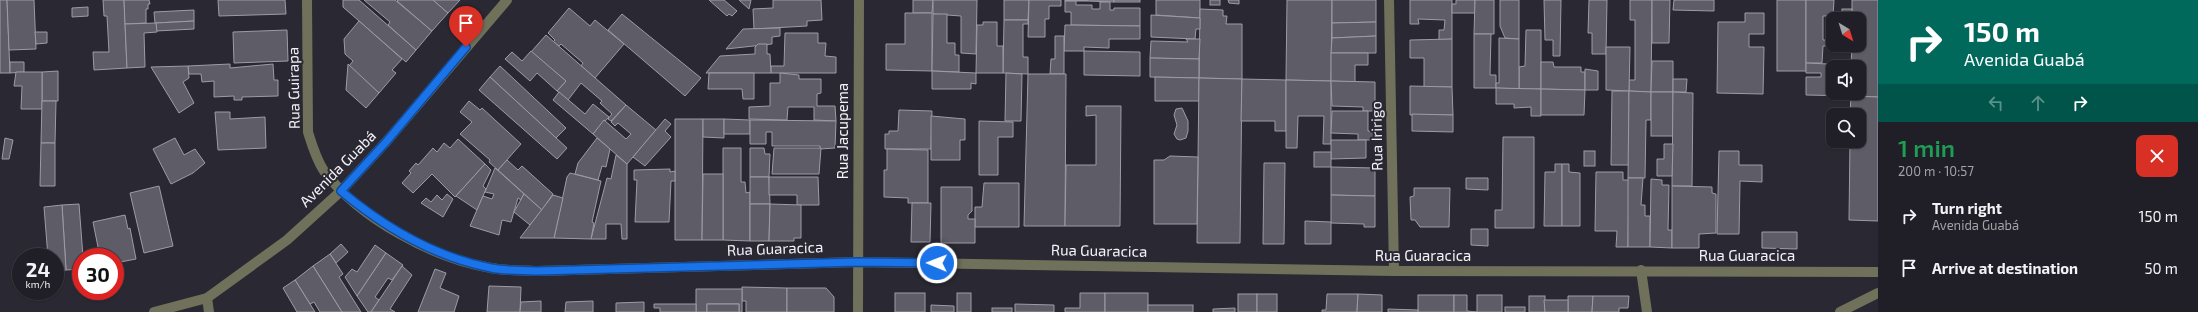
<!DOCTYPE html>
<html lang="en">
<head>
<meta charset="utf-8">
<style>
  :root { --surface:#201e26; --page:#2d2b32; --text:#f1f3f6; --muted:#a2a2a7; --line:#3d3c43 }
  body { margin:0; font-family:"Exo 2",sans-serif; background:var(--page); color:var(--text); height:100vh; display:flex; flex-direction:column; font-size:15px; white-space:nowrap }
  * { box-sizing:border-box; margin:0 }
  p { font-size:13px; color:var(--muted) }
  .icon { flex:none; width:22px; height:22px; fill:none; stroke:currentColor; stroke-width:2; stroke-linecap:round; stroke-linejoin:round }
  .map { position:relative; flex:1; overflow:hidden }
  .drawer { display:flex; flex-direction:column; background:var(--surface); width:320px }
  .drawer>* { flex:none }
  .top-card { background:#00695c; color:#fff; overflow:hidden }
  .needle { width:26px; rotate:142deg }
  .fabs { position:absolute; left:1826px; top:12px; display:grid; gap:8px }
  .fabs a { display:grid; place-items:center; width:40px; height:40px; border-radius:8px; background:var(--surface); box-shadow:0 1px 3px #0004,0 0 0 1px var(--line); font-size:20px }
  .speed { position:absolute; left:12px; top:248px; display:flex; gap:8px; font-size:20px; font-weight:700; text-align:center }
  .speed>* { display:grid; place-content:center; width:52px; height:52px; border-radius:50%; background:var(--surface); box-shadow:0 1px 3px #0004,0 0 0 1px var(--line); line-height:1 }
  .speed small { font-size:10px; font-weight:400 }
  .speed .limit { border:6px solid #d22; background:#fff; color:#111 }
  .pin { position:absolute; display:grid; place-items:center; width:34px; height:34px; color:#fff; margin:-41px -17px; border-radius:50% 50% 50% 0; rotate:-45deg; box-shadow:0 0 4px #0007 }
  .pin .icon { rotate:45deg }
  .me { position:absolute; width:44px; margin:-22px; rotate:271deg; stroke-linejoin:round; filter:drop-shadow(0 0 3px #0008) }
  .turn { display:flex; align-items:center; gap:14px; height:84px; padding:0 20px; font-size:18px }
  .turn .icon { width:52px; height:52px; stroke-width:2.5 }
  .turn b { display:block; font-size:28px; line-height:34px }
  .lanes { display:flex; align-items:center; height:38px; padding:0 20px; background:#0003; justify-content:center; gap:20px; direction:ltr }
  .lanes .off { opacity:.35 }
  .round { display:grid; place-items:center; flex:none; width:42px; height:42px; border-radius:8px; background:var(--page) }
  .headline { display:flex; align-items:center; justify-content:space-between; height:68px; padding:0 20px }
  h1 { font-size:24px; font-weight:600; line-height:30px; color:#1e9e55 }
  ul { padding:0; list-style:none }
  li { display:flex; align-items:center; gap:12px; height:52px; padding:0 20px }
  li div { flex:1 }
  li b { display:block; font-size:15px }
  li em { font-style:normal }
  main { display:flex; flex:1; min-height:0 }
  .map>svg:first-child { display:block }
</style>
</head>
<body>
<main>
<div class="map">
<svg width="1878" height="312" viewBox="0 0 1878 312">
  <rect width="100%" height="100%" fill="#2a2832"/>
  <g fill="#5e5c67" stroke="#9e9ba7">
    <polygon points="0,0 7,0 10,73 0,73"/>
    <polygon points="7,0 34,0 36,49 9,50"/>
    <polygon points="103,0 124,0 127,68 94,70 93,52 109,52 107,16 104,16"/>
    <polygon points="124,0 149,0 150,4 148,4 148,9 146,9 146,23 125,24"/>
    <polygon points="218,0 285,0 286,14 219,16"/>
    <polygon points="343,0 359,0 416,50 406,62 343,7"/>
    <polygon points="364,0 395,0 432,31 416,50 388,25 390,22"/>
    <polygon points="398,0 433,0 448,13 432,31 397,1"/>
    <polygon points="433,0 460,0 448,13"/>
    <polygon points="709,0 724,0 737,11 732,16 729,14 727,16"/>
    <polygon points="739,0 751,0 749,9"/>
    <polygon points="773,0 821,0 822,20 807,21 807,26 754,29 753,9 773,8"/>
    <polygon points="913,0 933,0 932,13 913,13"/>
    <polygon points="933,0 977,0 976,54 961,53 961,16 933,14"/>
    <polygon points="1004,0 1029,0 1028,20 1004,20"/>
    <polygon points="1029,0 1061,0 1061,6 1049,6 1049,19 1045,19 1045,37 1028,37"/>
    <rect x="1065" y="0" width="22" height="1"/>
    <polygon points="1087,0 1114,0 1114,2 1087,1"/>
    <rect x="1114" y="0" width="26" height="2"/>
    <polygon points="1156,0 1200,0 1200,18 1156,15"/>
    <rect x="1210" y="0" width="10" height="5"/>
    <polygon points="1228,0 1239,0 1239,4 1229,3"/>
    <polygon points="1287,0 1332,0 1331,81 1286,80"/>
    <polygon points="1332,0 1376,0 1376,22 1332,23"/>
    <polygon points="1410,0 1452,0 1452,39 1439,40 1439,30 1444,30 1445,20 1418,19 1419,24 1410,24"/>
    <polygon points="1456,0 1475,0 1475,13 1452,13 1452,4 1456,4"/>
    <polygon points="1475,0 1494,0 1494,34 1474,34"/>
    <polygon points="1500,0 1519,0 1519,39 1505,38 1500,26"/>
    <polygon points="1544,0 1561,0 1560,56 1553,56 1553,40 1545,40"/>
    <polygon points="1589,0 1607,0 1606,54 1592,54 1592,33 1588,33"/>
    <polygon points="1630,0 1652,0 1651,92 1629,91 1629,80 1635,80 1635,20 1630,20"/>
    <polygon points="1652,0 1670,0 1669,43 1652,43"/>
    <polygon points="1674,0 1714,0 1714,11 1673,10"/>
    <rect x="1777" y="0" width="29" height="71"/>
    <polygon points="1806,0 1834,0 1833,16 1823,16 1823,40 1830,40 1830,46 1823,46 1822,63 1806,63"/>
    <polygon points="1852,0 1878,0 1878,97 1851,96 1851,93 1859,93 1859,67 1851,67 1852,45 1859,45 1859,19 1852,19"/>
    <polygon points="1065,1 1076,1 1076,5 1092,5 1092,9 1100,9 1100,2 1110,2 1110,10 1114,10 1114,8 1140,8 1140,26 1071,25 1071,12 1065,12"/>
    <polygon points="88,7 88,16 72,17 72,8"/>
    <polygon points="569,8 590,26 595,20 624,44 595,78 581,66 583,63 561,44 559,46 553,42 555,40 548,33"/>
    <polygon points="1200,9 1223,10 1223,16 1227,16 1226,24 1242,24 1242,79 1199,78"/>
    <rect x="1842" y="9" width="10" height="10"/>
    <polygon points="194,10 194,21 155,23 154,12"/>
    <polygon points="905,13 932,13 932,71 886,70 886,44 905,44"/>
    <polygon points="1745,13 1764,13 1764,34 1749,34 1749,47 1764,47 1763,94 1717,93 1718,22 1745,22"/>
    <polygon points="622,14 701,78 685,96 608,30"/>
    <polygon points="933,14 947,14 947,43 955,43 955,55 959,55 959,72 932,71"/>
    <polygon points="1151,15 1200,18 1200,29 1196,29 1195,39 1151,37"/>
    <polygon points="1004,20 1028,20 1028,24 1023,24 1023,57 1028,57 1028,74 1003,73"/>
    <polygon points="194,21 194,29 156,31 156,23"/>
    <polygon points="359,21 402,59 392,70 396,73 379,93 349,66 353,61 345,54 344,39"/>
    <polygon points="983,22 997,22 997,46 1003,46 1003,73 976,73 977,25 983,25"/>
    <polygon points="1376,22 1376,36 1332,38 1332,23"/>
    <polygon points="156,23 157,32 144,33 145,67 127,68 125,24"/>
    <polygon points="1065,25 1140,26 1140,39 1109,39 1109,48 1084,47 1084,51 1064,51"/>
    <polygon points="780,28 780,36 772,37 772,44 726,49 743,29"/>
    <polygon points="287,30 288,61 234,63 233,32"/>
    <polygon points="1526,30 1541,30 1541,89 1519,89 1519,67 1525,66"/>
    <polygon points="35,32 47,32 47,43 36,44"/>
    <polygon points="785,33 818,33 818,43 826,43 825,56 836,57 836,73 771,73 771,66 784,66"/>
    <polygon points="1474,34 1491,34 1490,75 1496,75 1496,88 1474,88"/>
    <polygon points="546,35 626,105 611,121 608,119 612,114 600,103 602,101 581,83 568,100 557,91 566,81 531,52"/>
    <polygon points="1055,36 1064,36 1064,74 1050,74 1051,59 1055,59"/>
    <polygon points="1376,36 1376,53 1331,53 1332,38"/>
    <polygon points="1499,38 1519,39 1519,89 1496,88 1496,83 1499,83"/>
    <polygon points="1186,39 1200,39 1199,59 1150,58 1151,41 1188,42"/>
    <polygon points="1452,39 1452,87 1424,87 1424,58 1410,58 1410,40"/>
    <polygon points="758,44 767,44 767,54 770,54 771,73 706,73 720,56 755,54 755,47"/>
    <polygon points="1606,47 1630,47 1629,91 1606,90"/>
    <polygon points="531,51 566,81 557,91 537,73 530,81 505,59 512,52 522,61"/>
    <polygon points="1084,51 1140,52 1140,76 1084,75"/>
    <polygon points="1331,53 1368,53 1368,65 1355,65 1355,82 1331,81"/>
    <polygon points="1150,58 1199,59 1199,78 1150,77"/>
    <polygon points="1652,61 1673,61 1673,92 1651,92"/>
    <polygon points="10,62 24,62 24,72 10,73"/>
    <polygon points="1541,62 1553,62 1554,67 1581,67 1581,72 1585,72 1585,90 1541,89"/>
    <polygon points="1806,63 1851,65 1851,67 1833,67 1833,93 1851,93 1851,96 1806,95 1806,77 1821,77 1821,73 1806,73"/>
    <polygon points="230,64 230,68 273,64 274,80 278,80 278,96 242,97 242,100 234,100 234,96 214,97 214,81 202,82 201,74 189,74 188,66"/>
    <polygon points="348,64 379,93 366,108 346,90"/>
    <polygon points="188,66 189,78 183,82 194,103 179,113 151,67"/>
    <polygon points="500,66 566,128 556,138 490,77"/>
    <polygon points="1585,69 1598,71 1598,90 1585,90"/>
    <polygon points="58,71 58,101 42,101 42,72"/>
    <polygon points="932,71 976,73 976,84 971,83 971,89 932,89"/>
    <polygon points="16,72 42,72 42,109 21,109 22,86 14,86"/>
    <polygon points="709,73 754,73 754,99 743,99 742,89 708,89"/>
    <polygon points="780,73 799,75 799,79 821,79 821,93 817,94 817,106 835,106 836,121 814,120 814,107 788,107 787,120 749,119 749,107 770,106 770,83 780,83"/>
    <polygon points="1006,73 1022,74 1021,121 1005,121"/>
    <polygon points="1028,74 1066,74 1065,226 1024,226"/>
    <polygon points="490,77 567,148 557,159 479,90"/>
    <polygon points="1155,77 1199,78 1199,101 1155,101"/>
    <polygon points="1199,78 1242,79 1240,243 1197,243"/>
    <polygon points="1242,79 1286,80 1286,131 1275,131 1275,121 1241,121"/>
    <polygon points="1673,79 1687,79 1686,92 1673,92"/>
    <polygon points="1286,80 1331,81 1331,144 1323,144 1324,116 1298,116 1297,148 1286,148"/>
    <polygon points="1331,81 1375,82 1375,111 1363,111 1363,107 1332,106"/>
    <polygon points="1410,86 1452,87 1453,115 1410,115"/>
    <polygon points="1496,88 1541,89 1541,116 1531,116 1531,107 1514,108 1514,104 1496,104"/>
    <polygon points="1541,89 1585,90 1584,115 1541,115"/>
    <polygon points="1612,91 1629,91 1629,165 1611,165"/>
    <polygon points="1629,91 1651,92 1651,120 1646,120 1645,178 1628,178"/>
    <polygon points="559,92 585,114 593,104 609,117 593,134 553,100"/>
    <rect x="1651" y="92" width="22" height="44"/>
    <polygon points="1673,92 1693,93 1692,186 1672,186"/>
    <polygon points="1851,96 1878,97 1878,221 1849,220 1850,141 1859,141 1859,115 1850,115"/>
    <polygon points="42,101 56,101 55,143 41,143"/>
    <polygon points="469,101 480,110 482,108 521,144 498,170 489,162 490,160 460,134 472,122 460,112"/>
    <polygon points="626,105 656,130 627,164 593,134 604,120 626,139 631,134 618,123 615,126 611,122"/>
    <polygon points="1086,106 1121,106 1120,226 1065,226 1066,165 1096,165 1096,115 1086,116"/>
    <polygon points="1182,108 1188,121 1188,131 1186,138 1180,140 1177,139 1174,134 1177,125 1174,115 1176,109"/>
    <polygon points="899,110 932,111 931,149 885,149 885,134 889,134 889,131 898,131"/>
    <polygon points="1332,111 1368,111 1368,131 1376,131 1375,140 1358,140 1358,134 1331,133"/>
    <polygon points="215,112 230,112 230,119 265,117 266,148 218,150"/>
    <polygon points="1412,114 1453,115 1453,132 1412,131"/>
    <polygon points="931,116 965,119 965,140 960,140 960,160 931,160"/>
    <polygon points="665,119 671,124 665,131 671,137 645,166 633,157"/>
    <polygon points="675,119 703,119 702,240 675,240"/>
    <polygon points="703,119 724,119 724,138 703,137"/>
    <polygon points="724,119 750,120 750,134 724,134"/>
    <polygon points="750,120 836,121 835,148 820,149 820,146 772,146 772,132 766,132 766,144 750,144"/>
    <polygon points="979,121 1013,122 1013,137 998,137 998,175 979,175"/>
    <polygon points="1503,137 1534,137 1534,228 1495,228 1495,210 1502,210"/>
    <polygon points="5,138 13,140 9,159 2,159"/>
    <polygon points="175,138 184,155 195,149 205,163 193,173 171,184 153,149"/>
    <polygon points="597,138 610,149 606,167 602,166 598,180 575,174 578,163"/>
    <polygon points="458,139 485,164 455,197 432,174 413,193 402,183 411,173 409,171 416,163 418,165 433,148 437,152 444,143 450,148"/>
    <polygon points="1331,140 1366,140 1366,158 1331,159"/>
    <polygon points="41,143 55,143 55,186 40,186"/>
    <polygon points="1664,144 1673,144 1672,176 1657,176 1657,159 1664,159"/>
    <polygon points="723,148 741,148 741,182 745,182 746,193 750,192 750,241 723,240"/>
    <polygon points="750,148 764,148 765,154 770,154 769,177 750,177"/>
    <polygon points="774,148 821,148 819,174 772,174"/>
    <polygon points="887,149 928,150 928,203 908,203 908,198 884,197 884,170 887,170"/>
    <rect x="1584" y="151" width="11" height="15"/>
    <polygon points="1719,151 1739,151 1739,165 1762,165 1762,182 1740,181 1739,234 1717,234"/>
    <rect x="1314" y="152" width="17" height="15"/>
    <polygon points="616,155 627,164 627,239 622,239 621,224 606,224 606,239 591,239 607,178 611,179"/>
    <polygon points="1170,156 1198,157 1197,224 1154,224 1154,160 1164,160"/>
    <polygon points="507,160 518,170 522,166 553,194 542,210 498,170"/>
    <polygon points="1264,163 1285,163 1284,244 1263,244"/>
    <polygon points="485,164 491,170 483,186 486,189 477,210 456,196"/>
    <polygon points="1555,164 1562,164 1562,226 1544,226 1545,172 1555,172"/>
    <polygon points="1562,164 1569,164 1569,172 1580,173 1580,226 1562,226"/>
    <polygon points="1331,167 1375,168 1375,196 1331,195"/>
    <polygon points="495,168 524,194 521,200 518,198 511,222 502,220 499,235 470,226 483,196 492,199 494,194 485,192"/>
    <polygon points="670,169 670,172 675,171 675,181 671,181 669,222 635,222 637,180 634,180 634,170"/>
    <polygon points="1596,172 1623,172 1623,180 1629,180 1628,247 1616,247 1617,231 1595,231"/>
    <polygon points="570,173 601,181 592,222 594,223 591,239 554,238 567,177"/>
    <polygon points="703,174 723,174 723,240 702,240"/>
    <polygon points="750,177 769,177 770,204 750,204"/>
    <polygon points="769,177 818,177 819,205 797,205 797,195 769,195"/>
    <polygon points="1466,178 1488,178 1488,190 1466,189"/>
    <polygon points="1628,178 1643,178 1641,205 1645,205 1645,216 1650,216 1650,247 1628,247"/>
    <polygon points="1651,179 1662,180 1662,185 1669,185 1668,230 1672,230 1672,248 1650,247"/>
    <polygon points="984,183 1019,183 1019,227 975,227 975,207 982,207"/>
    <polygon points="159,186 173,246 144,253 130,193"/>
    <polygon points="1672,186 1712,187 1712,193 1716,194 1716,233 1699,234 1699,248 1672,248"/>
    <polygon points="941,187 972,187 972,211 968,215 968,219 975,219 975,243 941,243"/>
    <polygon points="1414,188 1450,188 1449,227 1420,227 1415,220 1411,220 1410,197 1414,196"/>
    <polygon points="447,194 453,199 443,217 421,203 426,198 431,202 437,195 442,200"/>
    <polygon points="524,194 542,210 530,225 514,212"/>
    <polygon points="553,195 563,198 554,238 520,238"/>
    <polygon points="1331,195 1375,196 1375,227 1364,227 1364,224 1331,223"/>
    <polygon points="912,203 931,203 930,242 911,242"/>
    <polygon points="79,204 83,257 81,257 81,269 66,270 62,205"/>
    <polygon points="750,204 770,204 769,241 750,241"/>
    <polygon points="770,204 801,205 801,238 794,238 794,241 769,241"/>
    <polygon points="62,205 66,270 55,271 55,257 48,257 44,207"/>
    <polygon points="125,215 128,229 130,228 136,259 115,263 115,257 100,257 93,222"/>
    <polygon points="1305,221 1331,222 1331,244 1305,244"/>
    <polygon points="1471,229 1488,229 1488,246 1471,245"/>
    <polygon points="1762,232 1797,232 1797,249 1762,248"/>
    <polygon points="341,244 348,252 336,263 330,254"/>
    <polygon points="375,245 386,253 357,296 345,277 352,269 357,272"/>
    <polygon points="386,253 403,265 392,280 388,278 375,297 379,300 371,312 368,312 357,296"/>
    <polygon points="330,254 343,274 339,277 361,312 342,312 313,266"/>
    <polygon points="313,266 342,312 320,312 314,302 310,304 295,280"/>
    <polygon points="402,266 412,275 390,309 395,312 371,312"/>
    <polygon points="435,269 446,273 440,288 459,296 454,312 418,312"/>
    <polygon points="295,280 315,312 297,312 283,288"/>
    <polygon points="489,286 521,287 520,312 487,312"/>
    <polygon points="742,287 787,288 787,312 746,312 746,301 742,301"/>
    <polygon points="787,288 826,288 834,297 834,312 787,312"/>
    <polygon points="696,289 742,289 742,312 739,312 739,304 707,304 707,312 696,312"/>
    <rect x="895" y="293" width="30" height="19"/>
    <rect x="957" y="293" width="14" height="19"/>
    <polygon points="1080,293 1105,293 1105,312 1065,312 1065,308 1080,308"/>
    <rect x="1105" y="293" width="43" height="19"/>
    <rect x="1238" y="294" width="19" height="18"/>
    <rect x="1257" y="294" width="20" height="18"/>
    <polygon points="1327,294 1358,294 1357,312 1322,312 1322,310 1326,310"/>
    <polygon points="1358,294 1382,295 1382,312 1357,312"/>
    <rect x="1418" y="295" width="36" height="17"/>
    <polygon points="1454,295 1467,295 1467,311 1477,312 1454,312"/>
    <rect x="1477" y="295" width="25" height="17"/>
    <rect x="1529" y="296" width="16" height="16"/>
    <polygon points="1568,296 1593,296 1592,312 1568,312"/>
    <polygon points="1593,296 1629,296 1628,308 1619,308 1619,312 1592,312"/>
    <polygon points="1544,300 1568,300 1568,312 1545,312"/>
    <polygon points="541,301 541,312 520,312 521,302"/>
    <polygon points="593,301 593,312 565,312 566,302"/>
    <polygon points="644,302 644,312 616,312 616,303"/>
    <polygon points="654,304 696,304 696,312 660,312 660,308 654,308"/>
    <rect x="707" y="304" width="32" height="8"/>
    <polygon points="1015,304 1054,305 1054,312 1015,312"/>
    <polygon points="931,305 954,306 954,312 931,312"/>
    <rect x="1148" y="305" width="45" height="7"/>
    <rect x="1505" y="307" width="20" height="5"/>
    <rect x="992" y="308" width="20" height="4"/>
    <polygon points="1235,308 1235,312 1213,312 1213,309"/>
    <polygon points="1388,309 1418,310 1418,312 1388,312"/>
  </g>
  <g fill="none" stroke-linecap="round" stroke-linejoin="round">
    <g stroke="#70715b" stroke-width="10">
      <path d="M307 0 308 132C312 145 316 159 324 171 360 219 433 258 491 268 506 271 522 270 537 271L858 262 1394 271 1878 272"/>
      <polyline points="1389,0 1394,271"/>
      <polyline points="1641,270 1647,312"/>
      <polyline points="207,298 209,312"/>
      <polyline points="154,312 207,298 287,240 341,191 386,142 507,0"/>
      <polyline points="858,312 859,0"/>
      <polyline points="1840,312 1878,293"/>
    </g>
  </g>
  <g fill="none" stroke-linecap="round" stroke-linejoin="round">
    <g stroke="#114b97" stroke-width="10">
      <path id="route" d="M466 47 386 142 341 191C384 227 435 257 491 268 506 271 522 270 537 271L858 262 937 263"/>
    </g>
    <use href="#route" stroke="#1a73e8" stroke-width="7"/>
  </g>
  <g text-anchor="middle" stroke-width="4" stroke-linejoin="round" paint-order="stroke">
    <g font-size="15" fill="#f4f2f9" stroke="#2a2832">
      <text transform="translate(294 88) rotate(-91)" y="5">Rua Guirapa</text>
      <text transform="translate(843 131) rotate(-90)" y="5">Rua Jacupema</text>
      <text transform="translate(1377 136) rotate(-91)" y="5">Rua Iririgo</text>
      <text transform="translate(338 169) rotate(-45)" y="5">Avenida Guabá</text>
      <text transform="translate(775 249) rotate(-2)" y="5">Rua Guaracica</text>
      <text transform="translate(1099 251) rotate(1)" y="5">Rua Guaracica</text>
      <text x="1423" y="261">Rua Guaracica</text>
      <text x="1747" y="261">Rua Guaracica</text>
    </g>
  </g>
</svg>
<div class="fabs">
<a><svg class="needle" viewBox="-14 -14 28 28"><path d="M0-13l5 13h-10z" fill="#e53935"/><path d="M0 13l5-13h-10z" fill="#a2a2a7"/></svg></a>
<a><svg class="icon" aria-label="sound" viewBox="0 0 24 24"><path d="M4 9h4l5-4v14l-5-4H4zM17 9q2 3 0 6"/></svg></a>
<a><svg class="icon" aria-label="search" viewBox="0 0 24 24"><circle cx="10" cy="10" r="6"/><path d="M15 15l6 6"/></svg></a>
</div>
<div class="speed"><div>24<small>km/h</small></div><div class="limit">30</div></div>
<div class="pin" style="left:466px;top:47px;background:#d93025"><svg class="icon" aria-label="arrive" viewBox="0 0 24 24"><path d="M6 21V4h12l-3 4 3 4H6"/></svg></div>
<svg class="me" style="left:937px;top:263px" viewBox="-20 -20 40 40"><circle r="17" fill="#1a73e8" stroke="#fff" stroke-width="3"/><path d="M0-11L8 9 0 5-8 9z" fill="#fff"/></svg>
</div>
<section class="drawer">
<div class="top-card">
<div class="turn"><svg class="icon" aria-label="right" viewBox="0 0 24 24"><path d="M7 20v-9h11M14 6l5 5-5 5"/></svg><div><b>150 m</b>Avenida Guabá</div></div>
<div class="lanes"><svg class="icon off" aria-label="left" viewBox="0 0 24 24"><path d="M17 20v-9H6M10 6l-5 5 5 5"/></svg><svg class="icon off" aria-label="ahead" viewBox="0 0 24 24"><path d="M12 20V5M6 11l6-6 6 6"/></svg><svg class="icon" aria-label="right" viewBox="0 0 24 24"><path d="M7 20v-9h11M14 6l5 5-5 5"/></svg></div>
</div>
<div class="headline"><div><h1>1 min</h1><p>200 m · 10:57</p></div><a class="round" style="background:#d93025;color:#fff"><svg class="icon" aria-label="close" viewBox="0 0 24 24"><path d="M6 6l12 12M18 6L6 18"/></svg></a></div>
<ul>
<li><svg class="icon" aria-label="right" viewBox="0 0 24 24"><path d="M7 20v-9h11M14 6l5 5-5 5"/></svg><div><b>Turn right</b><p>Avenida Guabá</p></div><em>150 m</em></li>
<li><svg class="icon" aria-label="arrive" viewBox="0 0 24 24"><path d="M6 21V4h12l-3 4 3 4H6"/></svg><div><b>Arrive at destination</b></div><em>50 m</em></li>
</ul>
</section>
</main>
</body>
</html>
